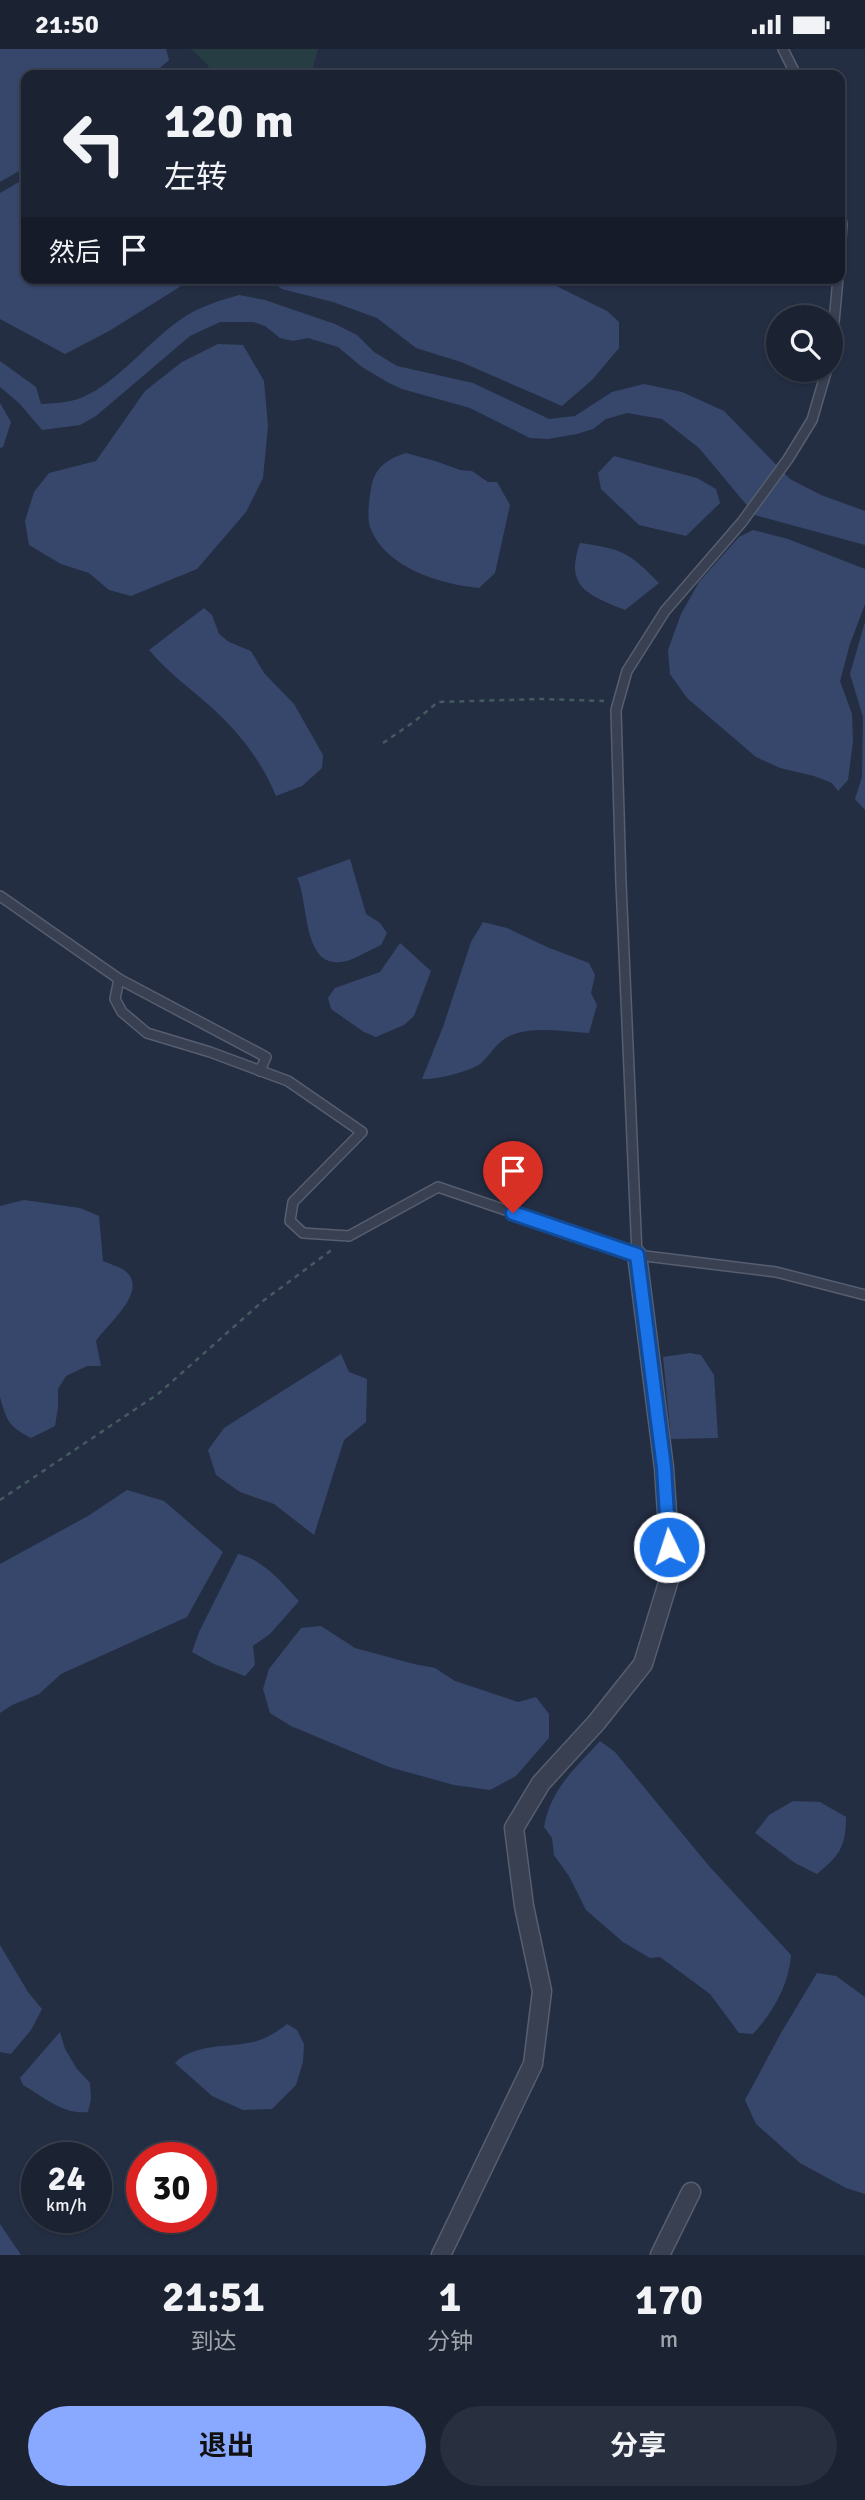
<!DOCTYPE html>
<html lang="zh">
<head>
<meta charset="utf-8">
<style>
  :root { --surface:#1b2232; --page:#282f3e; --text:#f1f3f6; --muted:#a0a4ac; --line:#393f4d; --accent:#88a9ff }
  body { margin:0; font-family:Signika,"Noto Sans SC",sans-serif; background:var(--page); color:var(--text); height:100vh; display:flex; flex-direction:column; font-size:26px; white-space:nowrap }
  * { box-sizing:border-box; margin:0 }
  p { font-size:23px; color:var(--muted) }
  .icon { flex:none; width:38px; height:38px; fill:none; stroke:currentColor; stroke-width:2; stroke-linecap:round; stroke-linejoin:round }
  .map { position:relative; height:2206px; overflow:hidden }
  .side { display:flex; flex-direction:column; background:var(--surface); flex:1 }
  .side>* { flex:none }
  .top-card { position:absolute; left:21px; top:21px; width:824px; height:214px; border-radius:14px; box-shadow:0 2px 5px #0004,0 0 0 2px var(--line); background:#1b2232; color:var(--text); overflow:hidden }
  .fabs { position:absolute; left:766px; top:256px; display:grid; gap:14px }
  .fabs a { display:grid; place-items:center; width:77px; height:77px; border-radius:50%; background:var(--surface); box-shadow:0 2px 5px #0004,0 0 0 2px var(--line); font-size:35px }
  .speed { position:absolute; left:21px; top:2093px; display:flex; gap:14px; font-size:35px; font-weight:700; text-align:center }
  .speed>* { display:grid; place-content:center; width:91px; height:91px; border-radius:50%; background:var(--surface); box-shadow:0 2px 5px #0004,0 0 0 2px var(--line); line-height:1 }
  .speed small { font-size:18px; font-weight:400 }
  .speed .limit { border:10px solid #d22; background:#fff; color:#111 }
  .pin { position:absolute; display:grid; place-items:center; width:60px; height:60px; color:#fff; margin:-72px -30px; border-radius:50% 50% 50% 0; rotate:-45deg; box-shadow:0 0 7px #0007 }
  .pin .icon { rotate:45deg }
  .me { position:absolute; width:77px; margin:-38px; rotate:356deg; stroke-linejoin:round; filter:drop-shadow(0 0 5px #0008) }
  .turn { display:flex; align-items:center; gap:24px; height:147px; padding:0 28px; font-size:32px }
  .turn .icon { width:91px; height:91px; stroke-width:2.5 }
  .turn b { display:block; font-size:49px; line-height:60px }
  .then { display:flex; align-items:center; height:66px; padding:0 28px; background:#0003; gap:14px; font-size:26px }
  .eta { display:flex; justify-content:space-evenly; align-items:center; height:119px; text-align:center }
  .eta b { font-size:42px; font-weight:700; line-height:49px }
  .button { display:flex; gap:14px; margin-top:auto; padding:14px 28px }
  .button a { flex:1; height:80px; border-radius:42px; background:var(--accent); color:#111; font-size:28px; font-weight:700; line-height:80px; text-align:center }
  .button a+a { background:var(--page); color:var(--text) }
  .status { display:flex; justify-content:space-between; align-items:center; height:49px; padding:0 35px; background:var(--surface); direction:ltr }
  .status svg { height:19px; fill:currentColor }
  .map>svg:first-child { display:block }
</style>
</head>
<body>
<div class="status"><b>21:50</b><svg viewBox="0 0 49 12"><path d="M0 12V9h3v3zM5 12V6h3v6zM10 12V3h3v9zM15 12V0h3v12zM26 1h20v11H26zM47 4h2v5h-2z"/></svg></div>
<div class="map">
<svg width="865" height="2206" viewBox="0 0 865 2206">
  <rect width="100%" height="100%" fill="#242e43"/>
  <polygon fill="#263d44" points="191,0 318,0 311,26 213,26 207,15"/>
  <g fill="#37476b">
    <polygon points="0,0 166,0 169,11 152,26 26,26 26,118 0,133"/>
    <polygon points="26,129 26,229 194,229 109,282 65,305 0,270 0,144"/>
    <polygon points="266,229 540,229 607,262 619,273 619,299 592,331 562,357 461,313 416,299 377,269 333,253 282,240"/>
    <path d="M239 246 265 251 335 275 357 286 374 303 397 317 473 334 549 370 575 367 612 343 644 335 682 343 724 362 790 430 821 446 865 462V496L755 466 699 399 662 370 627 364 606 370 593 380 577 385 548 390 530 389 470 359 402 340 389 334 362 318 338 298 308 289 293 292 280 289 265 277 253 273H220L190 287 96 367 80 376 42 381 19 354 0 338V312L36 338 41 355C56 354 69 354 83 348 117 334 149 292 180 271 197 258 219 252 239 246Z"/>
    <polygon points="218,295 243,296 264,332 268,377 263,429 246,463 197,520 131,547 109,541 89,524 61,515 29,496 25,472 34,443 49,424 96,412 145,342 182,313"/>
    <polygon points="0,354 11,373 3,398 0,399"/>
    <path d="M406 404 435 412 460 421 472 422 488 433H497L510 456 495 524 479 539C440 535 385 519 370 478 367 467 369 451 371 440 374 419 387 410 406 404Z"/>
    <polygon points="614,407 697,429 716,440 720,454 686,487 639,476 601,440 598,424"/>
    <polygon points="753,481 788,490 865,520 865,555 850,595 840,632 852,665 853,692 848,731 838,742 832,734 814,727 780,719 756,708 687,649 670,625 668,601 681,565 699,533 739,488"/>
    <path d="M580 494C622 500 629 503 659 534L625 561C589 546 564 539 580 494Z"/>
    <path d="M204 559 212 566 219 585 229 593 251 602 264 624 294 655 323 706 322 719 302 737 276 747C262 712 237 681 209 656 188 638 167 622 149 601Z"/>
    <polygon points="865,573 865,761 855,750 862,728 863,668 850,625"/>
    <path d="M350 810 366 865 380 874 387 884 381 896C369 901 353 912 341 913 302 918 309 852 297 829Z"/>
    <path d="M483 873 507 879 547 898 589 914 595 926 591 944 597 956 589 984C565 983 535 977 512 986 496 992 492 1005 480 1015 468 1023 436 1031 422 1030L443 978 471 893Z"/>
    <polygon points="400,894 431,922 414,967 404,976 376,988 364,983 331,960 328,949 335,939 380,923"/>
    <path d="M24 1151 80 1159 99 1167 103 1212C109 1215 118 1217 124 1221 151 1241 107 1275 96 1292L101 1317H87L66 1327 58 1340V1358L55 1377 31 1389C8 1377 7 1372 0 1348V1157Z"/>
    <polygon points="690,1304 701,1306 714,1326 718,1389 671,1390 663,1308"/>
    <polygon points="341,1305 349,1323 367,1330 366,1373 344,1391 314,1486 274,1455 240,1443 216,1426 208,1401 224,1379"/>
    <polygon points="127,1441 164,1452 223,1503 187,1568 61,1625 39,1645 12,1656 0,1664 0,1515 88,1467"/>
    <path d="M238 1505C263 1510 282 1534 299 1552L270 1585 253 1597 255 1616 245 1627 214 1615 192 1603 199 1583Z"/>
    <polygon points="321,1577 355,1599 414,1615 435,1619 455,1632 518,1653 536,1648 549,1665 549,1689 516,1727 490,1741 454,1736 389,1718 291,1677 270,1664 263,1640 269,1620 301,1579"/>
    <path d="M600 1692 615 1703 709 1817 791 1906C789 1936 773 1963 753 1985L739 1984 710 1945 660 1908 650 1909 623 1893 586 1861 569 1827 554 1806 552 1789 544 1778C551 1739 575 1720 600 1692Z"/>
    <path d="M793 1752 820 1753 846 1768C846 1797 840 1806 817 1825L795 1814 755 1784 769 1766Z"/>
    <polygon points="0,1896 28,1943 42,1960 31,1981 11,2005 0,2003"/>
    <polygon points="817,1924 836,1927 865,1948 865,2145 846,2139 800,2114 756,2075 745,2051 781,1984"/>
    <path d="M287 1975 297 1981 304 1995 303 2013 296 2036 272 2060 243 2061 212 2047 175 2014C194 1994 228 1999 253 1993 266 1990 277 1983 287 1975Z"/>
    <path d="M60 1983 65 2000 77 2020 90 2034 91 2050 88 2063C63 2066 44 2048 23 2036L20 2029Z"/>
    <polygon points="0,2175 21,2206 0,2206"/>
  </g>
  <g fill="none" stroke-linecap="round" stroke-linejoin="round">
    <g stroke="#565e6f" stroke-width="12">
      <g id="lane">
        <polyline points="783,0 796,26"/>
        <polyline points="840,166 842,175 840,204"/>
        <polyline points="831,307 838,229"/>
        <polyline points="0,847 119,930 115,950 122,963 147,984 210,1003 288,1032 362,1083 293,1153 290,1172 303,1184 349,1187 438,1138 637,1206 776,1223 865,1246"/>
        <polyline points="119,930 266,1008 260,1022"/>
        <polyline points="637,1206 621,834 616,661 627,622 665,562 742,473 788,410 812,371 827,320"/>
      </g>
    </g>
    <g stroke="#565e6f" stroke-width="21">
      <g id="street">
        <polyline points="441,2206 533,2015 542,1942 524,1857 514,1779 541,1734 596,1674 643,1615 671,1524 664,1419 637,1206"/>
        <polyline points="660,2206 691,2143"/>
      </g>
    </g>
    <g stroke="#445a60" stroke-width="2.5" stroke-dasharray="5 5" stroke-linecap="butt">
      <polyline points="383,694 415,672 438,653 541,650 604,652"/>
      <polyline points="0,1451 158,1345 263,1252 333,1200"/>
    </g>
    <use href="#lane" stroke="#384052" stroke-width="9"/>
    <use href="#street" stroke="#384052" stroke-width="18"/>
  </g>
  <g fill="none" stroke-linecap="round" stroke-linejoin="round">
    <g stroke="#114b97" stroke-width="18">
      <polyline id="route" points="513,1164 637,1206 664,1419 669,1498"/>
    </g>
    <use href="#route" stroke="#1a73e8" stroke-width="12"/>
  </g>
</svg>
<div class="fabs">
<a><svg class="icon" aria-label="search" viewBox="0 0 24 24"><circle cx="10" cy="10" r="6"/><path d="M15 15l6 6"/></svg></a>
</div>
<div class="speed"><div>24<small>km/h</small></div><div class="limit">30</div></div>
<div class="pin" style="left:513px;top:1164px;background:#d93025"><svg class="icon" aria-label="arrive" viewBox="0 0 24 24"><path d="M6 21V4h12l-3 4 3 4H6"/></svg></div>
<svg class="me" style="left:669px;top:1498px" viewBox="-20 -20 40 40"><circle r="17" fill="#1a73e8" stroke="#fff" stroke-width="3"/><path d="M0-11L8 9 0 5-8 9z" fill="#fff"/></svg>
<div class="top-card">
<div class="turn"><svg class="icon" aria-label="left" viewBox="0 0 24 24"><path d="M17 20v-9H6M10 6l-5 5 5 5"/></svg><div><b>120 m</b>左转</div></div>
<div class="then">然后<svg class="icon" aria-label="arrive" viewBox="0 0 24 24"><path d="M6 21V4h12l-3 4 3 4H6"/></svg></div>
</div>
</div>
<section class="side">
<div class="eta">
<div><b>21:51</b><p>到达</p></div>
<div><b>1</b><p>分钟</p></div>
<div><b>170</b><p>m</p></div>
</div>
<div class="button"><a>退出</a><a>分享</a></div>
</section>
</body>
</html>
